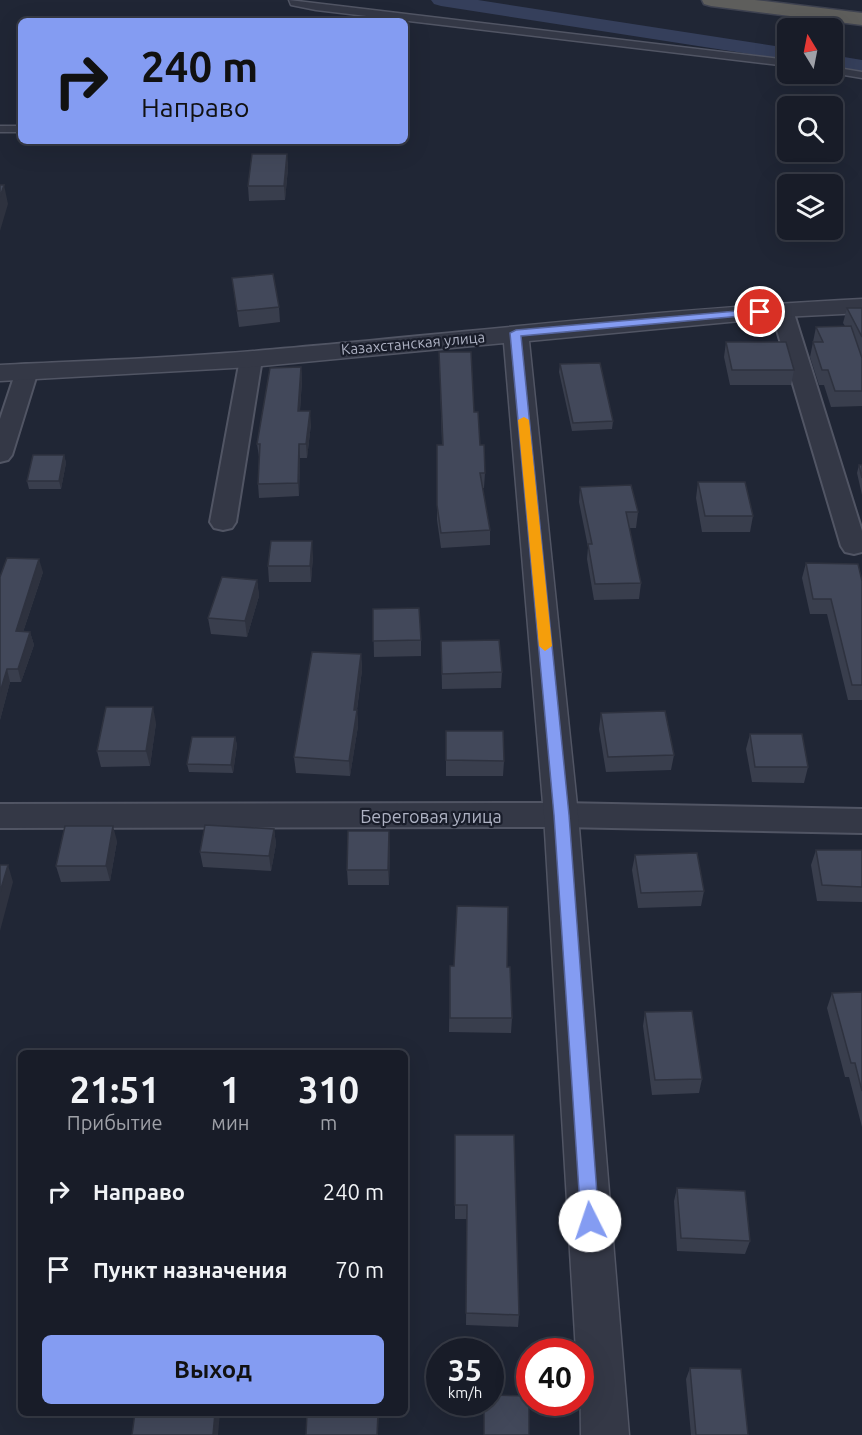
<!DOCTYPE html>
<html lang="ru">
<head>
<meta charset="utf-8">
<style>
	:root { --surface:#181c28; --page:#252934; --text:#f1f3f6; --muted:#9fa1a8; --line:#363a45; --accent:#849cf2 }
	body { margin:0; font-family:Ubuntu,sans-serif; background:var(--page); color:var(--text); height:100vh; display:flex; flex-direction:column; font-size:22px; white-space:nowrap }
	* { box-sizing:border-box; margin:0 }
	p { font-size:20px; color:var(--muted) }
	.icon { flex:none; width:33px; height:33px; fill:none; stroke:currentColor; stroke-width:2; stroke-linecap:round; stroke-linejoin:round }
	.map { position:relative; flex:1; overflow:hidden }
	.panel { position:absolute; left:18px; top:1050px; width:390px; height:366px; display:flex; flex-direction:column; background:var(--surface); border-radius:9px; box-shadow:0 6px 24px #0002,0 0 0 2px var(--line) }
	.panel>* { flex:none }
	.guide { position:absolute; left:18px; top:18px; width:390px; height:126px; border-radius:9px; box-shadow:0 6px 24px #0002,0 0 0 2px var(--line); background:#849cf2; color:#111; overflow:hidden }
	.needle { width:39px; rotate:350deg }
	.controls { position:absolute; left:777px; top:18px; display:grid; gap:12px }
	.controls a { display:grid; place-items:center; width:66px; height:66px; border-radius:9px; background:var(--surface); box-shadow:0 6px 24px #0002,0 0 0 2px var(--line); font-size:30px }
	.speed { position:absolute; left:426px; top:1338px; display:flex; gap:12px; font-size:30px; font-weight:700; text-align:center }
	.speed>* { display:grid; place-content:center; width:78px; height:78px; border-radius:50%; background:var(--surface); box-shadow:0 6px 24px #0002,0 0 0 2px var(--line); line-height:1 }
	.speed small { font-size:15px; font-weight:400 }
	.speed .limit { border:9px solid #d22; background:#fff; color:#111 }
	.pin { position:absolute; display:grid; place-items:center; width:51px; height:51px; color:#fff; margin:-26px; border:3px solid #fff; border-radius:50%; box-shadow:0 2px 6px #0007 }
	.me { position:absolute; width:66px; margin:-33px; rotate:356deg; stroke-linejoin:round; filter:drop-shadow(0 0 4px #0008) }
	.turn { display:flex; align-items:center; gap:21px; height:126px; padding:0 24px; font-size:27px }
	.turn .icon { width:78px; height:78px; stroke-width:2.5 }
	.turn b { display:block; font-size:42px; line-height:51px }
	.eta { display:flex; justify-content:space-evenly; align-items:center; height:102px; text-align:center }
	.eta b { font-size:36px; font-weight:700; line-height:42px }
	.action { display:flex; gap:12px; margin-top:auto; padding:12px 24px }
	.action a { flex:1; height:69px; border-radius:9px; background:var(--accent); color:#111; font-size:24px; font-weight:700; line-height:69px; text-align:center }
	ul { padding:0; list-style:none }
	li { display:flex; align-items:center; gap:18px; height:78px; padding:0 24px }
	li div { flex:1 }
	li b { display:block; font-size:22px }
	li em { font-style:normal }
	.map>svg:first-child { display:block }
</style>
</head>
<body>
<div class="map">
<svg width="862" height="1435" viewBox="0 0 862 1435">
	<rect width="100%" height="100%" fill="#202635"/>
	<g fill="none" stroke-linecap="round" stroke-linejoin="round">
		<path fill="#353f5b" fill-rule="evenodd" d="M431,0H478L788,48V60L441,6L434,4Z
			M832,55L862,60V72L832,67Z"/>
		<g stroke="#515564" stroke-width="3">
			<path id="service" d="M289,0L788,60V66L316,10L291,5Z
				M832,67L862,72V78L832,73Z
				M0,126H21V132H0Z"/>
		</g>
		<g stroke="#515564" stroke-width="4">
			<path id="minor" d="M782,304L790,305L793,310L862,531V552L854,554L845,552L841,546L771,310L774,305Z
				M251,352L259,354L262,359L236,522L232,528L223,530L214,528L210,522L240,359L243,354Z
				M27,364L35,366L38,371L12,455L8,460L0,462V419L16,371L19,366Z
				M561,803L862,809V833L561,827L0,828V804Z"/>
		</g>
		<g stroke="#515564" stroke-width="3">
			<path id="tertiary" d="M862,299V313L782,317L529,341L578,815L629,1435H581L580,1352H576L544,815L504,343L251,367L0,381V365C84,361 169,358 253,351C456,334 658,309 862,299Z"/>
		</g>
		<g stroke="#3e4250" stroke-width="3">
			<path id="trunk" d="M702,0H755L862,13V25L711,6L704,4Z"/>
		</g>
		<use href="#service" fill="#343846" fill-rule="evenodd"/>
		<use href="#minor" fill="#343846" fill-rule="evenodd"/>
		<use href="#tertiary" fill="#343846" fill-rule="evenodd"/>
		<use href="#trunk" fill="#5e5e5c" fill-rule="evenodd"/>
	</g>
	<path fill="#393e4d" d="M287,154L288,168L285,200L249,201L248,186Z
		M232,278L279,307L280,322L239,327Z
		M847,308H862V406L831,407L824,385H819L810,357L816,327L845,326L843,323Z
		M726,342L794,370L791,385H730L724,357Z
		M439,352L474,412L485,473L484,488H482L490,530V545L441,548L437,520V445H442Z
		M560,364L613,421L612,429L572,431L559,372Z
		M301,367L302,380L300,411L311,424L307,458H300L299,496L259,498L258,484L259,457L257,444Z
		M64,455L66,463L61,489H29L27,481Z
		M859,465H862V495L857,473Z
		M698,482L753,516L750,532H702L696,498Z
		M580,487L638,512L636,528H629L641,583L639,599L594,600L587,559L588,547L579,502Z
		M313,556L311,582H269L268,566Z
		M806,563L862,581V700H848L827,614H810L802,578Z
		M43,572L23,632H30L34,645L21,682H10L0,720V577Z
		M257,580L259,596L247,637L211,634L208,618Z
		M373,609L421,640V656L374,657Z
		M441,641L502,672L501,688L442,689Z
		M361,654L362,670L357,710L358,726L350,776L296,773L294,757Z
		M601,713L674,755L671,770L606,772L599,729Z
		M156,723L150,766L101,767L97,751Z
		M446,731L504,761L503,776H446Z
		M750,734L808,767L804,783L752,782L746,749Z
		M235,737L237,745L233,773L189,772L187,764Z
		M274,829L276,844L271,871L203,867L200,852Z
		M117,841L110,881L61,882L56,866Z
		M390,847L389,885H348L347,870Z
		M816,850H862V902L817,901L811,865Z
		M635,855L704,891L701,906L638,908L632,870Z
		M450,966L507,967L512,1018L511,1033L449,1032Z
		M862,992V1127L849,1077H845L827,1008L832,993Z
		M645,1012L702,1079L699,1093L652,1095L643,1026Z
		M455,1135L519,1315L518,1327L466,1325L467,1219H455Z
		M677,1188L750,1241L745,1254L677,1251L674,1201Z
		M690,1368L748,1435H691L686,1379Z"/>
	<path fill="#2e323f" d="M287,154L288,168L285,200L284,186Z
		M4,185L8,204L0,231V197Z
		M301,367L302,380L299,424L298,411Z
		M310,411L311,424L307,458L306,444Z
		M299,444L300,458L299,496L298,483Z
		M64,455L66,463L61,489L59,481Z
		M312,541L313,556L311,582L310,566Z
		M39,559L43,572L19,644L16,631Z
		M257,580L259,596L247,637L245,621Z
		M30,632L34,645L21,682L18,669Z
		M361,654L362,670L355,724L357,710L358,726L350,776L349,761L354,710Z
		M7,669L10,682L0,720V692Z
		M153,707L156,723L150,766L146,751Z
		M235,737L237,745L233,773L231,765Z
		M113,826L117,841L110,881L106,866Z
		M274,829L276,844L271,871L269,856Z
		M389,831L390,847L389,885L388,870Z
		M8,865L13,882L0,931V892Z
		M215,1413H220L218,1435H213Z
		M378,1413H379L378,1435H377Z"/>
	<path fill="#42485a" stroke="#2e323f" stroke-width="1.5" d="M252,154H287L284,186H248Z
		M0,185H4L0,197Z
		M273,274L279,307L237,311L232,278Z
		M847,308H862V337Z
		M851,326L862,358V391H835L828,370H822L813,342H823L816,327Z
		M726,342H786L794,370H732Z
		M439,352H471L474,412H478L480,445H484L485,473H480L490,530L441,533L437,505V445H443Z
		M600,363L613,421L573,423L560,364Z
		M301,367L298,411H310L306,444H299L298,483L258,484L260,444H257L270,368Z
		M33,455H64L59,481H27Z
		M859,465H862V478Z
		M698,482H745L753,516H705Z
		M631,485L638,512H626L641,583L595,584L588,544H592L580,487Z
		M271,541H312L310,566H268Z
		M7,558L39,559L16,631L30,632L18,669H7L0,692V577Z
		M806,563L858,564L862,581V685H852L831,599H813Z
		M222,577L257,580L245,621L208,618Z
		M419,608L421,640L373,641V609Z
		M499,640L502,672L442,674L441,641Z
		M312,652L361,654L354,710H357L349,761L294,757Z
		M106,707H153L146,751H97Z
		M665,711L674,755L608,757L601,713Z
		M446,731H503L504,761L446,760Z
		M750,734H802L808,767H755Z
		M192,737H235L231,765L187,764Z
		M205,825L274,829L269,856L200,852Z
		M65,826H113L106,866H56Z
		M348,831H389L388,870H347Z
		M816,850H862V887L822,885Z
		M697,853L704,891L641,893L635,855Z
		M0,865H8L0,892Z
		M457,906L508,907L507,967H510L512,1018H450V966H454Z
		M862,992V1091L855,1063H851L832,993Z
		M692,1011L702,1079L655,1080L645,1012Z
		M455,1135H514L519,1315L466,1313L467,1205H455Z
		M677,1188L745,1191L750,1241L681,1238Z
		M690,1368L741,1369L748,1435H696Z
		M490,1395L529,1396V1435H484V1402H490Z
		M135,1413H215L213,1435H132Z
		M307,1413H378L377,1435H306Z"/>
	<path fill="#849cf2" stroke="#56659d" stroke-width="1.5" d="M760,309L765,312L763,314L521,336L569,815L599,1221L596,1227L590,1229L583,1227L581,1221L554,815L510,333L516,330Z"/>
	<path fill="#f59e0b" d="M524,417L529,420L552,646L545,651L539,646L518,420Z"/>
	<g text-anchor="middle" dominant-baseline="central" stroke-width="4.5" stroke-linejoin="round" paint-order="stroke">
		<g font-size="15" fill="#aeb2c3" stroke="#191d2a">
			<text transform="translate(413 343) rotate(-5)">Казахстанская улица</text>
		</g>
		<g font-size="18" fill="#aeb2c3" stroke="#191d2a">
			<text x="431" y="816">Береговая улица</text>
		</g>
	</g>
</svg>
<div class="controls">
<a><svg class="needle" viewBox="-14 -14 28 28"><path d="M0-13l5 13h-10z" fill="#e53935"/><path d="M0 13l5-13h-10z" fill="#9fa1a8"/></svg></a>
<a><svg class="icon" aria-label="search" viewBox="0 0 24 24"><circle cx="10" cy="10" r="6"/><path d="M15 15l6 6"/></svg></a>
<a><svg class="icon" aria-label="layers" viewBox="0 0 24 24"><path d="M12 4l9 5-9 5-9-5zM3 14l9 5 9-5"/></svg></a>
</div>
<div class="speed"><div>35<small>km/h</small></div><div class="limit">40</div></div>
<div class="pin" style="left:760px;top:312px;background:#d93025"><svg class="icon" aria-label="arrive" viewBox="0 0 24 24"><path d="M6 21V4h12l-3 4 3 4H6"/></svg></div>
<svg class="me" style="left:590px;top:1221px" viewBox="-20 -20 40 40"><circle r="19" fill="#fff"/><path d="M0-13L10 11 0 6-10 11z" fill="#849cf2"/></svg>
<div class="guide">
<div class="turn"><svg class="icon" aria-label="right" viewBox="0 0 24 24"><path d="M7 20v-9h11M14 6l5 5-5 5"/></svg><div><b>240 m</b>Направо</div></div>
</div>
<section class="panel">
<div class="eta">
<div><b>21:51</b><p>Прибытие</p></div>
<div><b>1</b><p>мин</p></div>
<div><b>310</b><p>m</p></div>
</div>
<ul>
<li><svg class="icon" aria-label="right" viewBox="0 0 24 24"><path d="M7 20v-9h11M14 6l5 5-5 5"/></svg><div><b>Направо</b></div><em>240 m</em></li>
<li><svg class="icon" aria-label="arrive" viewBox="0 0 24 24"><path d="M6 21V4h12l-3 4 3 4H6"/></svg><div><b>Пункт назначения</b></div><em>70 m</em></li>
</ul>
<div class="action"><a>Выход</a></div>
</section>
</div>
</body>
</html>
